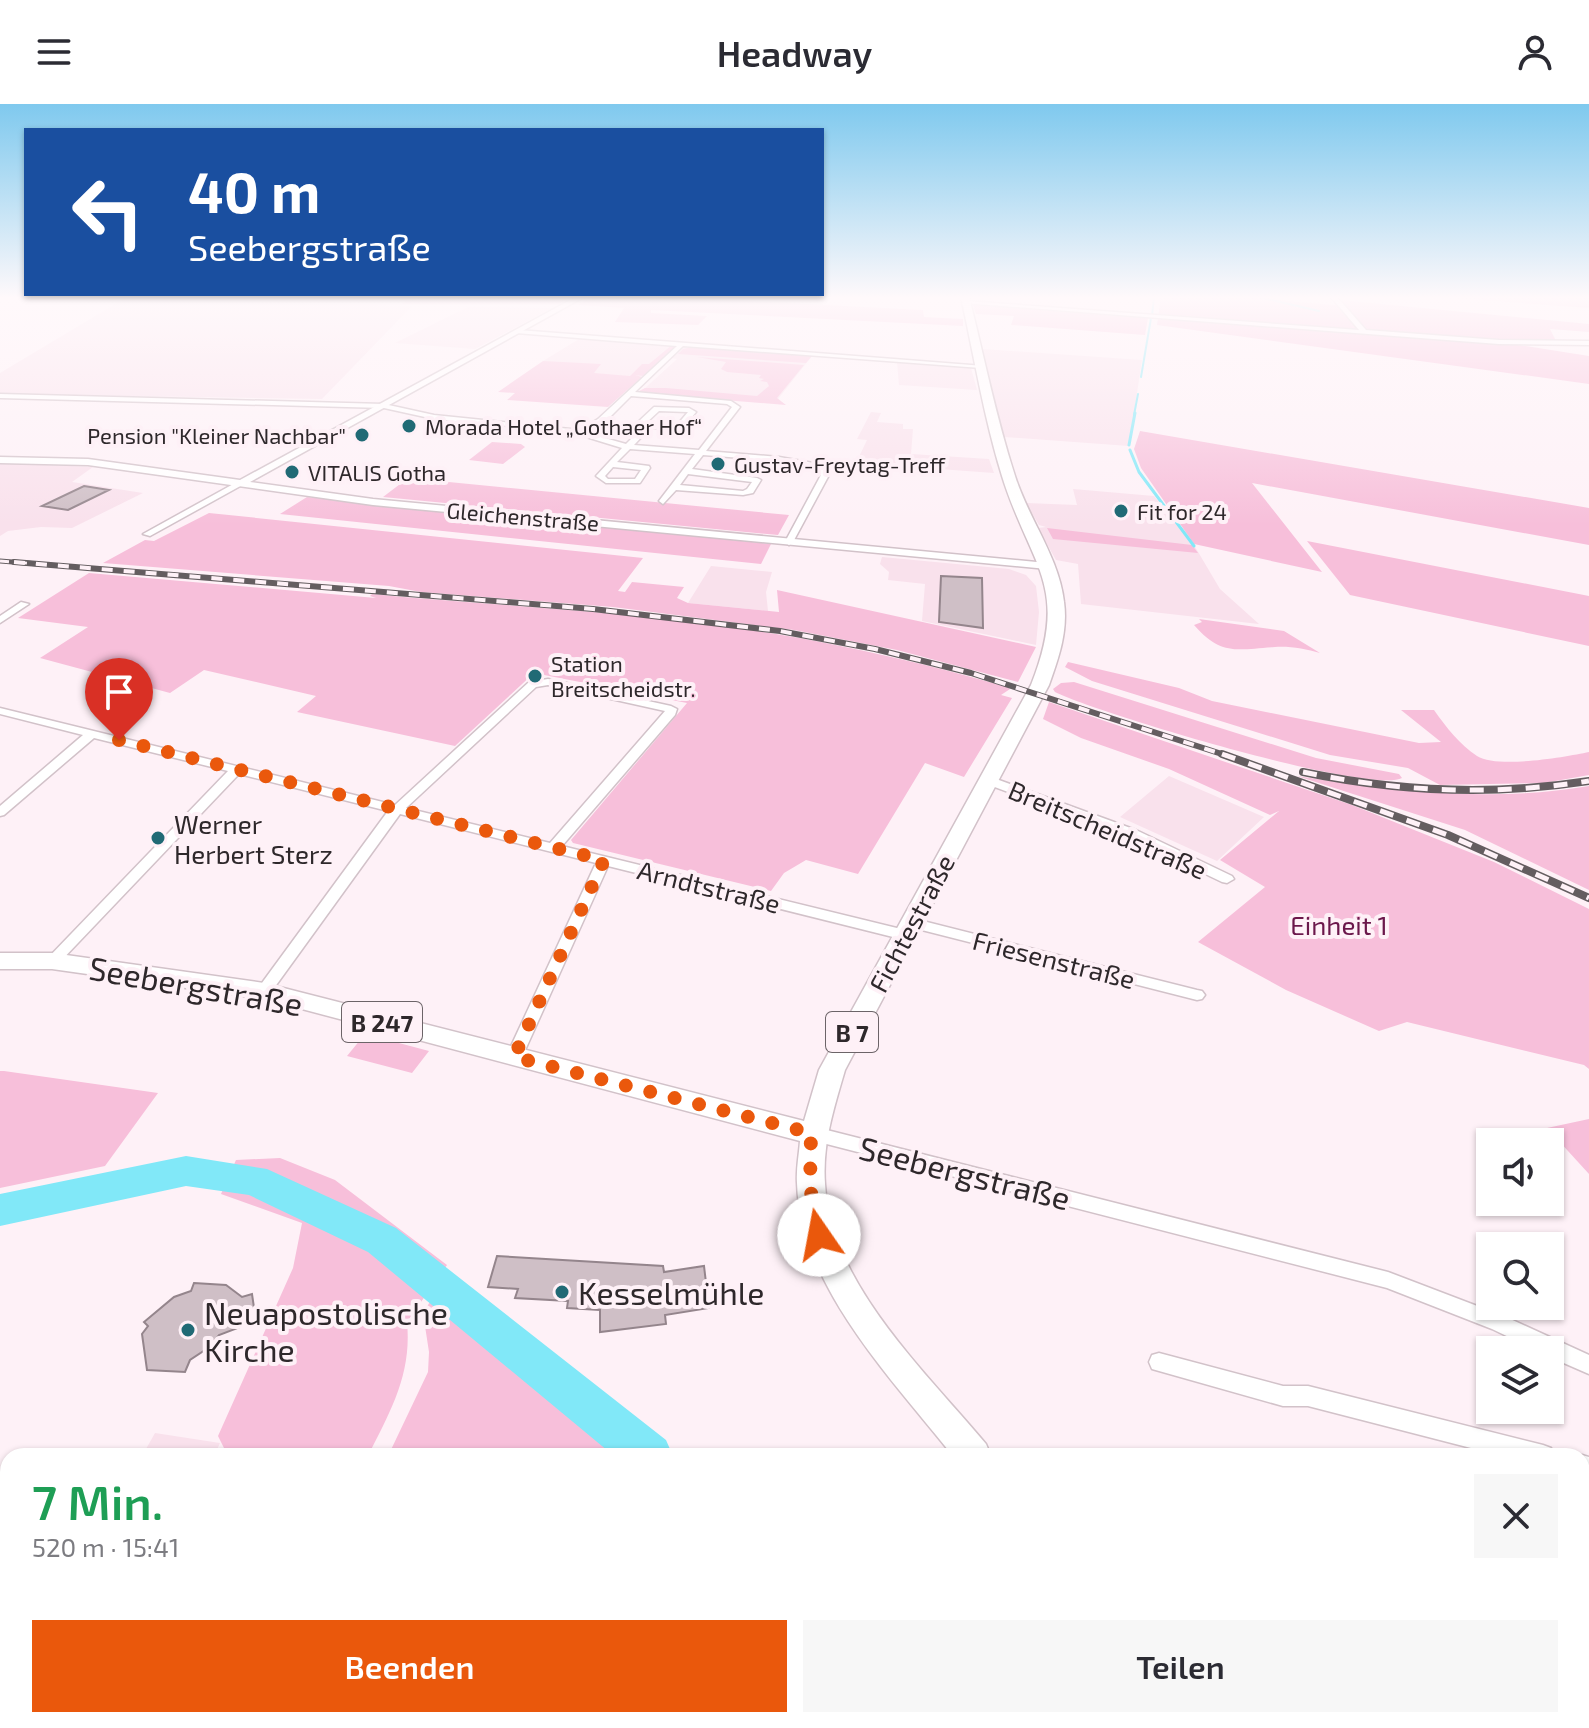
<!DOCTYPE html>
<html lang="de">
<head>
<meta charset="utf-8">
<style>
	:root { --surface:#fff; --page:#f7f7f7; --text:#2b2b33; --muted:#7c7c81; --accent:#ea580c }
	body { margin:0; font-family:"Exo 2",sans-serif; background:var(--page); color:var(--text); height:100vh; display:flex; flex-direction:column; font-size:30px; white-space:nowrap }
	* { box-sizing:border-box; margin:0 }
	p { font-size:26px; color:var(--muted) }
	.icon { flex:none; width:44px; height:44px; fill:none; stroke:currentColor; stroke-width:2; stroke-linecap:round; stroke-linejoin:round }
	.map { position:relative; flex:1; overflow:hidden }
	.side { position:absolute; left:0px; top:1344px; width:1590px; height:280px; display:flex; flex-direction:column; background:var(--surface); border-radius:24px 24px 0 0; box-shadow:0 2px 6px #0004 }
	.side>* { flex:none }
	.guide { position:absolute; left:24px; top:24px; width:800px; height:168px; border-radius:0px; box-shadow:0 2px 6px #0004; background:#1a4fa0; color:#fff; overflow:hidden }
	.controls { position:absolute; left:1476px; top:1024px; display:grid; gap:16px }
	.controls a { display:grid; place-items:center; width:88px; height:88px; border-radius:0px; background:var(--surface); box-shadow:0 2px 6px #0004; font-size:40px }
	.pin { position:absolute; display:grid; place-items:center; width:68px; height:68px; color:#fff; margin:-82px -34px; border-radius:50% 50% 50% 0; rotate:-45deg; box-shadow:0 0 8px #0007 }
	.pin .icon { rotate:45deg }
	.me { position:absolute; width:88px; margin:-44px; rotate:348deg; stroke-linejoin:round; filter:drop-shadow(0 0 6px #0008) }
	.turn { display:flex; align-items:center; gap:28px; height:168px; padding:0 32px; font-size:36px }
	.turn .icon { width:104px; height:104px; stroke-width:2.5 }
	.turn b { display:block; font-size:56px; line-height:68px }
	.round { display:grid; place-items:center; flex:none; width:84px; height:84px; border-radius:0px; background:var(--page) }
	.headline { display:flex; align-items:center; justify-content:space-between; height:136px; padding:0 32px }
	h1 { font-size:48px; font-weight:600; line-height:60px; color:#1e9e55 }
	.button { display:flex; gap:16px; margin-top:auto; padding:16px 32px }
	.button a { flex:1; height:92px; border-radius:0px; background:var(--accent); color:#fff; font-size:32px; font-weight:600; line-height:92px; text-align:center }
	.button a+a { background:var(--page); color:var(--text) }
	header { display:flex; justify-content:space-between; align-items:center; height:104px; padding:0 32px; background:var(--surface); font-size:36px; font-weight:600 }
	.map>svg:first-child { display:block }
</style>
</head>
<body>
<header><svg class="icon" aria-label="menu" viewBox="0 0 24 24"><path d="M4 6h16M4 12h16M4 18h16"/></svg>Headway<svg class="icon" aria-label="person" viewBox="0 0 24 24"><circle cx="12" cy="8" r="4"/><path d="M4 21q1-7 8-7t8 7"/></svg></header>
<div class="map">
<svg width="1589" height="1624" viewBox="0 0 1589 1624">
	<rect width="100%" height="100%" fill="#fef1f7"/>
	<path fill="#f9e1ec" d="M122,196L222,198L412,202L322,295L0,290V269Z
		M468,203L550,204H552L475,245L395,239Z
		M579,235L674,242L676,243L640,274L584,269L543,257Z
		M691,243L812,252L778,295L644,285L677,255L672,254L682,244Z
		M982,245L1142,256L1129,342L1004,333Z
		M897,258L971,264L977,286L899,281Z
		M871,308L881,309L877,318L903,320V325H913L911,350L989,355L994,369L856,359L867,336L857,335Z
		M0,359L93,363L72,378L143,389L72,424L41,423L8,427L0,432Z
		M1073,385L1154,392L1191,436L1220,485L1259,520L1081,500L1078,460L1056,456L1038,424L1046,423L1039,421L1026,399L1077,401Z
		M882,453L1009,465L1026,471L1036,482L1039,508L1036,541L922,517L925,480L888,476L889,468L880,460Z
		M711,462L772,468L766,488L768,507L688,499Z
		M1169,672L1264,713L1217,757L1120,713Z
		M155,1329L220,1339L214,1352H142Z
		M702,1616H961V1624H734Z"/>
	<path fill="#f7bfda" d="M411,193H570L559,200H402Z
		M591,193H668L923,206L924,213L963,215V222L651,206V209L707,212L698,221L615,218L624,204L578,201Z
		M1161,193H1273L1276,196L1344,202L1340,196L1589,220V228L1550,225L1558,241L1512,240L1589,252V280L1157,221Z
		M1442,193H1589V204Z
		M973,201L1148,214L1145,231L1011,221L1014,212L976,210Z
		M672,241L676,243L643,272L635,271L642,273L608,303L507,296L515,289L498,288L543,257L601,260L594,269L630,272L642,260H649Z
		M692,243L812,252L806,259L678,250L683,245Z
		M697,253L804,261L777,294L786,301L635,289L645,284H666L757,292L769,282L767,278L760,277L764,275L759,274L761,271L727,268L721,265L726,258Z
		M1140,327L1589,404V441L1252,379L1322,468L1194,440L1141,364L1134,345Z
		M492,338L521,340L525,343L503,360L469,356Z
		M408,374L789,411L778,431L383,393Z
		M307,393L771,440L761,460L280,410Z
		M209,409L643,454L618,487L625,488L632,478L684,483L677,494L688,499L779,508L777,486L1036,543L1018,578L897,546L794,526L613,503L421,488L389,482L103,459L145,436L154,437Z
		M1047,424L1192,441L1198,449L1053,435Z
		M1307,437L1589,492V542L1350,491Z
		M89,469L376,494L370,492L372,490C506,503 643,507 776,530C854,543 931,561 1007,583L1010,585L1001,591L1012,594L964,673L925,659L858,770L806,756L784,769L771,787L573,739L571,736L687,599L534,569L455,642L297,608L316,592L204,566L170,589L40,554L88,523L18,514Z
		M1199,515L1284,527L1320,549C1306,545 1290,542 1275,543C1238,545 1222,553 1194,521L1202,518Z
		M1068,558L1179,584L1212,597L1419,639L1441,638L1401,606H1434C1446,623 1460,641 1477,652C1498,665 1565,653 1589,648V671L1544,679L1440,681L1408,664L1330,651L1092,577L1065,563Z
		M1074,578L1316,654L1399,670L1402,674C1369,691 1097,609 1055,588L1053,585L1061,579Z
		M1049,598L1352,701L1494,758L1589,805V965L1584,961L1407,918L1379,927L1286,886L1198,838L1265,783L1220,756L1279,707L1270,711L1169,665L1081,634L1043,615Z
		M1297,672C1394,687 1491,699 1589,682V786L1465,726Z
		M365,930L429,947L412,969L347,952Z
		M0,967H4L158,989L105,1062L0,1084Z
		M1589,1015V1070L1547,1024Z
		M280,1054L335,1076L447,1161L407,1218C412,1270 391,1306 368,1352H228L218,1332L293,1164L302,1119L221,1090L236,1056Z
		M433,1193L619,1352H388L428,1268L429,1248L423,1209Z"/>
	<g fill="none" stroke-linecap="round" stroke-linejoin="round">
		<path stroke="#81e8f8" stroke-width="2" d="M1259,193L1319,207
			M1152,212L1154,193
			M1141,273L1151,214
			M1134,311L1138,290"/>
		<path stroke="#81e8f8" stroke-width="3" d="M1129,341L1135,309
			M1130,346L1139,368L1194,442"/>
		<path fill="#81e8f8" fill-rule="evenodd" d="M186,1052L267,1065L396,1124L666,1336L673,1352H614L368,1148L249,1091L186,1082L0,1122V1090Z"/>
	</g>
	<path fill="#cfbfc6" stroke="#94858c" stroke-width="2" d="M84,382L109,386L68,406L42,402Z
		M941,472L982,474L983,524L939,518Z
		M497,1152L663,1162L664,1168L704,1162L709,1204L665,1211L666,1220L600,1228V1206L567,1204L568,1197L515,1194L518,1185L488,1183Z
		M194,1179L226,1181L242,1193L252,1190L256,1217L219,1231L208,1244L190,1256L185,1268L147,1266L142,1230L148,1222L144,1218L174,1193L191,1187Z"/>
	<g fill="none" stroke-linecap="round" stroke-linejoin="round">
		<g stroke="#d2c2c9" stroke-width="3">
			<path id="minor" d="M1331,193H1337L1366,226L1499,236L1589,237V241L1499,240L963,199L966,197L1359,226Z
				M518,226L984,262L981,264L683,242L635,288L731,297L740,303L706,347L779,353L819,360L829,371L793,438L789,441L785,438L821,371L816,364L779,357L703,351L692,365L757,374L761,376L753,389L743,391L676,386L663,400L659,397L695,350L630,345L617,358L649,362L650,364L640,379H606L596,372L622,344L570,328L434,315L384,304L0,294V290L384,300L434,311L580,326L598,315L677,242L516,229ZM631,292L727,300L732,303L699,346L634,341L650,324L682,325L696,308L689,304L654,303L638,318L642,324L626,340L587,329L604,319ZM659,307L687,308H688L677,321L645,320ZM613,363L641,366L635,375H608L605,372ZM688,370L752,378L747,385L743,387L680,381Z
				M237,378L244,380L150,432L143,430Z
				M21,498L29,500L0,519V512Z
				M548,575L671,602L677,605L675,611L562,742L905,826L910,828L912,831L910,834L905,836L608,762L522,953L520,957H508L506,953L596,759L400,710L269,891H259L256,887L259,883L388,707L239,670L57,861H47L45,857L228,667L94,634L4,711L0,712V702L83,631L0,610V604L395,701L529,578ZM548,581L665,607L550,739L406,704L536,583Z
				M988,672L1136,726L1232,772L1234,775L1227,779L1222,778L1126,732L984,679L982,676Z
				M911,814L1197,886L1202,887L1205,891L1202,895L1197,896L906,822L904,819L906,816Z
				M811,1022L1388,1168L1506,1213L1589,1251V1270L1550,1253V1246H1536L1492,1225L1387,1184L811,1036L805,1034L803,1029L805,1024Z
				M1159,1249L1283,1282H1308L1543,1341L1551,1344L1554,1352H1502L1308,1302H1283L1152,1265L1149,1258L1152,1251Z
				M1582,1351L1589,1353V1375L1582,1373V1352H1580Z
				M1589,1510V1534L1582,1535V1511Z"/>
		</g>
		<g stroke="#d2c2c9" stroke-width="3">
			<path id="tertiary" d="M576,193H584L250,378L373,395L1047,459L1052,462L1047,465L373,401L88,361L0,359V353L88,355L240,376Z"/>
		</g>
		<g stroke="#d2c2c9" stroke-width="3">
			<path id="secondary" d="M0,1496L8,1499V1530L0,1527Z
				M227,1616H273L275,1621L277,1616H312L309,1624H230Z
				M484,1616H543L546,1624H487Z
				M1070,1616H1102L1101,1624H1069Z"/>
		</g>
		<g stroke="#d2c2c9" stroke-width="3">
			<path id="primary" d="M961,193H969C984,252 996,314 1015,372C1028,414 1059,453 1064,498C1068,527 1059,553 1049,581L845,966C834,1004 822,1040 825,1080C830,1179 926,1268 986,1340L991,1352H953C893,1276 800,1182 797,1079C796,1065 799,1051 800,1037L264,895L52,865H0V849H52L264,879L804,1017L819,966L1031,581C1071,481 1030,462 1002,372C984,314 974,252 961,193Z
				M1105,1616H1145L1148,1624H1108Z"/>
		</g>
		<use href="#minor" fill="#fff" fill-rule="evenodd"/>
		<use href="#tertiary" fill="#fff" fill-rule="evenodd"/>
		<use href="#secondary" fill="#fff" fill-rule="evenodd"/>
		<use href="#primary" fill="#fff" fill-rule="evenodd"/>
		<g stroke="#645d60" stroke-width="5">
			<path id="rail-far2" d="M0,457L38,460"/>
		</g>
		<g stroke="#645d60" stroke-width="6">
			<path id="rail-far1" d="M14,458L593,505L780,527L875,545L971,569L1228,652"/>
		</g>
		<g stroke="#645d60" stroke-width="8">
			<path id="rail" d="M1222,650L1448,731L1589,794
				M1303,668C1399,688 1492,692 1589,677"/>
		</g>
		<use href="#rail-far2" stroke="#fef1f7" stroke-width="3" stroke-dasharray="9" stroke-linecap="butt"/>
		<use href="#rail-far1" stroke="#fef1f7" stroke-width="4" stroke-dasharray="11" stroke-linecap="butt"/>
		<use href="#rail" stroke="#fef1f7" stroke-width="5" stroke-dasharray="14" stroke-linecap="butt"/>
	</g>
	<linearGradient id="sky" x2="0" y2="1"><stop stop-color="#7fc9ee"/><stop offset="0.46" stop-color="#fff9fb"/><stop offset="1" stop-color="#fff9fb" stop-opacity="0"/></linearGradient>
	<rect width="1589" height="421" fill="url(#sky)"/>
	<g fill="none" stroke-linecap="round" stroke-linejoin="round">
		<path stroke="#ea580c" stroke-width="14" stroke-dasharray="0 25.2" d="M119,636L604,756L514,953L811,1029L810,1083L819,1131"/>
	</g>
	<g fill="#206a75" stroke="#fef1f7" stroke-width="3">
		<circle cx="409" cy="322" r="8"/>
		<circle cx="362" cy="331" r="8"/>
		<circle cx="718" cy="360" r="8"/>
		<circle cx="292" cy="368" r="8"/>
		<circle cx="1121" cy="407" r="8"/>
		<circle cx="535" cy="572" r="8"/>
		<circle cx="158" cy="734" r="8"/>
		<circle cx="562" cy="1188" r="8"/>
		<circle cx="188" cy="1226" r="8"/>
	</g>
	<g text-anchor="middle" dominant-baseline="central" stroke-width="8" stroke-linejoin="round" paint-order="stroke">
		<g font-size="22" fill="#2e282b" stroke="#fef1f7" text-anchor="start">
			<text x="425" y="322">Morada Hotel „Gothaer Hof“</text>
			<text x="346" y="331" text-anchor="end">Pension "Kleiner Nachbar"</text>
			<text x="734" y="360">Gustav-Freytag-Treff</text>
			<text x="308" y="368">VITALIS Gotha</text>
			<text x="1137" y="407">Fit for 24</text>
			<text x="551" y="559">Station<tspan x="551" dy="25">Breitscheidstr.</tspan></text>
		</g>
		<g font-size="22" fill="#2e282b" stroke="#fef1f7">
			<text transform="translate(523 412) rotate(5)">Gleichenstraße</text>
		</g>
		<g fill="#fef1f7" stroke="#6c6468" stroke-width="2">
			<rect x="342" y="898" width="80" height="40" rx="6"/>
			<rect x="826" y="908" width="52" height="40" rx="6"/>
		</g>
		<g font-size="24" font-weight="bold" fill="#2e282b">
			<text x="382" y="918">B 247</text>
			<text x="852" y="928">B 7</text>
		</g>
		<g font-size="26" fill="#2e282b" stroke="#fef1f7" text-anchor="start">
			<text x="174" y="719">Werner<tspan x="174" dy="30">Herbert Sterz</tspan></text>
		</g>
		<g font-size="26" fill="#2e282b" stroke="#fef1f7">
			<text transform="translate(1108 725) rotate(23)">Breitscheidstraße</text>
			<text transform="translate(709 782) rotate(14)">Arndtstraße</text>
			<text transform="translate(911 819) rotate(-62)">Fichtestraße</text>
			<text transform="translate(1054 855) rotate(14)">Friesenstraße</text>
		</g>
		<g font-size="26" fill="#6b174b" stroke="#fef1f7">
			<text x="1339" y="820">Einheit 1</text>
		</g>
		<g font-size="32" fill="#2e282b" stroke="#fef1f7">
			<text transform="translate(196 881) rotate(10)">Seebergstraße</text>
			<text transform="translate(965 1068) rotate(14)">Seebergstraße</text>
		</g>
		<g font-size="32" fill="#2e282b" stroke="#fef1f7" text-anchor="start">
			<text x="578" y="1188">Kesselmühle</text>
			<text x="204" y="1208">Neuapostolische<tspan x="204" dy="37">Kirche</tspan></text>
		</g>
	</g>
</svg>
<div class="controls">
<a><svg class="icon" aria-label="sound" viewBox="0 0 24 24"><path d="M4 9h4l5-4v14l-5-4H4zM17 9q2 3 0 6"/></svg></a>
<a><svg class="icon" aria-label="search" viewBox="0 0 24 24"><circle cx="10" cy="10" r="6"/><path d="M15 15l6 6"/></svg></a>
<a><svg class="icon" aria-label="layers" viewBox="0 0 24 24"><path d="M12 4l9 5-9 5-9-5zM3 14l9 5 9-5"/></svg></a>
</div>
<div class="pin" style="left:119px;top:636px;background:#d93025"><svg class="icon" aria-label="arrive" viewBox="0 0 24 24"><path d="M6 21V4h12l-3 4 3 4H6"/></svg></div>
<svg class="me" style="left:819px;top:1131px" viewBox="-20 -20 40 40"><circle r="19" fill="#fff"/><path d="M0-13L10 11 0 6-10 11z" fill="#ea580c"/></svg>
<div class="guide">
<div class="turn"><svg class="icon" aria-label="left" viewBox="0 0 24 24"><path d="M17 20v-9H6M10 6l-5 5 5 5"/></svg><div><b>40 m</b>Seebergstraße</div></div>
</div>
<section class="side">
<div class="headline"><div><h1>7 Min.</h1><p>520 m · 15:41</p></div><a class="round"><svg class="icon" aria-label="close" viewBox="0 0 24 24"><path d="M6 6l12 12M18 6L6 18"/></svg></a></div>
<div class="button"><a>Beenden</a><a>Teilen</a></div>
</section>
</div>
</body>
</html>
